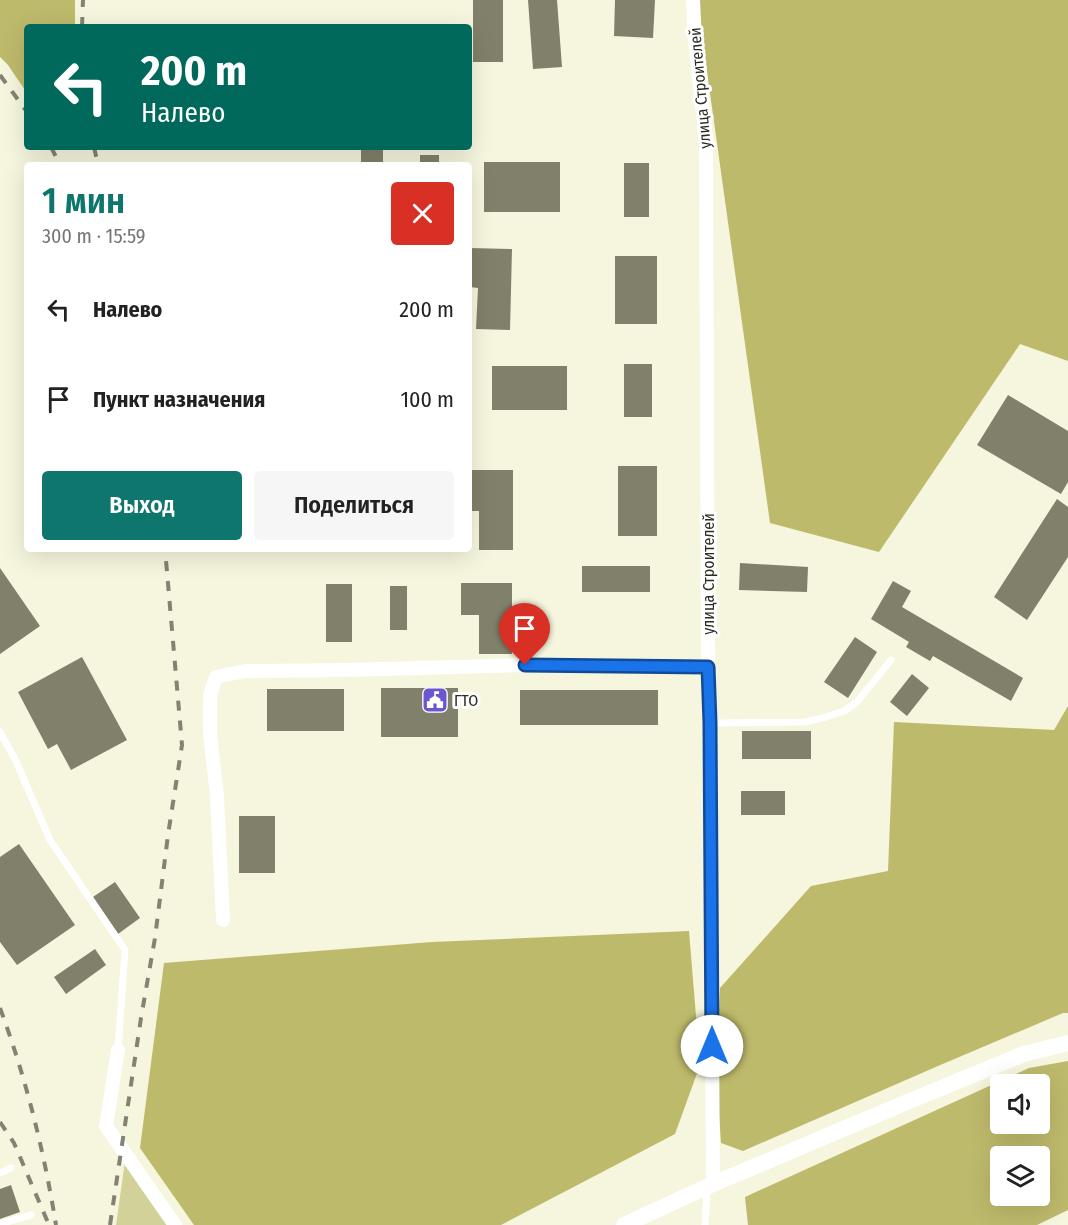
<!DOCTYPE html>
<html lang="ru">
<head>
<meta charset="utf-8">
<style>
	:root { --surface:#fff; --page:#f6f6f6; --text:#222; --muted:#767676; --accent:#0f766e }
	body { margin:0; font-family:"Fira Sans Condensed",sans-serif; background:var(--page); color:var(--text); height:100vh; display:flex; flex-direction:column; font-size:22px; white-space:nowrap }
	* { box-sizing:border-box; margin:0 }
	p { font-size:20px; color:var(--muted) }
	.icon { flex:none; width:33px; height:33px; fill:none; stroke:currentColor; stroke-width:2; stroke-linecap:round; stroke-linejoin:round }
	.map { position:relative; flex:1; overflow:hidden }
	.details { position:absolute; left:24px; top:162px; width:448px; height:390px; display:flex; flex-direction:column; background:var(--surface); border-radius:6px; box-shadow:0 6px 24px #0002 }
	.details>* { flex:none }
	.top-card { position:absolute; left:24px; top:24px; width:448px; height:126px; border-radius:6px; box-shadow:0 6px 24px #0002; background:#00695c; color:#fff; overflow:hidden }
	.tools { position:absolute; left:990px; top:1074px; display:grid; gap:12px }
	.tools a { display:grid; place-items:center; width:60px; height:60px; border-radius:6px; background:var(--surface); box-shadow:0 6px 24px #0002; font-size:30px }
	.pin { position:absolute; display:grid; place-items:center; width:51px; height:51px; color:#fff; margin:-62px -26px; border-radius:50% 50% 50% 0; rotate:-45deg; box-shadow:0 0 6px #0007 }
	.pin .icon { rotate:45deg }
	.me { position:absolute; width:66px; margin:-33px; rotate:0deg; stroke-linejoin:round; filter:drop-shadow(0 0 4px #0008) }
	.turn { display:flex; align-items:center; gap:21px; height:126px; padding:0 18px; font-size:27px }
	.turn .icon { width:78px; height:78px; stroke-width:2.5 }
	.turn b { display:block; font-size:42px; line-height:51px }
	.round { display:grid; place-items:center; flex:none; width:63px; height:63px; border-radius:6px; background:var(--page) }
	.headline { display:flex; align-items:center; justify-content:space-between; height:102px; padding:0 18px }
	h1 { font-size:36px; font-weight:600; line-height:45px; color:var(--accent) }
	.button { display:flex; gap:12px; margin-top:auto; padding:12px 18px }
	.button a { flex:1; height:69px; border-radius:6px; background:var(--accent); color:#fff; font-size:24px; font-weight:600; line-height:69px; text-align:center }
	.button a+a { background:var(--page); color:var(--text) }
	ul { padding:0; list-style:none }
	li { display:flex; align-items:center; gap:18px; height:90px; padding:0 18px }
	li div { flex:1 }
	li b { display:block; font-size:22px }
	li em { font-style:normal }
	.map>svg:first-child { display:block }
</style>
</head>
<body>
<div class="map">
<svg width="1068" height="1225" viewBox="0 0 1068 1225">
	<rect width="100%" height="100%" fill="#f6f5dd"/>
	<path fill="#d3d19a" d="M125,1161L170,1225H116Z"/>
	<path fill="#beba6c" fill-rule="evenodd" d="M0,0H75V27H27V93L8,65L0,57Z
		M697,0H1068V361L1020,344L879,552L770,523Z
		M1068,706V1013H1063L938,1066L743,1151L721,1143L716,1072L720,988L811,886L888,871L894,722L1054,730Z
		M689,931L700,1065L675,1134L501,1225H194L140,1148L164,963L432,942Z
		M1068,1061V1210L1037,1225H748L745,1197L1029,1068ZM1040,1084V1124H1000V1084ZM1040,1156V1196H1000V1156Z"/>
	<path fill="#81806b" d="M473,0H503V62H473Z
		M528,0H557L562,67L533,69Z
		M615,0H655L653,38L614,36Z
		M361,147H383V165H361Z
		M420,155H439V165H420Z
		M484,162H560V212H484Z
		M624,163H649V217H624Z
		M470,248L512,249L510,330L476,329L478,288L470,287Z
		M615,256H657V324H615Z
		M624,364H652V417H624Z
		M492,366H567V410H492Z
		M1008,395L1068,431V482L1061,494L977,445Z
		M618,466H657V536H618Z
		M470,470H513V550H479V511H470Z
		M1057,499L1068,507V557L1027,620L994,597Z
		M740,563L808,567L807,592L739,590Z
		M582,566H650V592H582Z
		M0,568L40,626L0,654Z
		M893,581L911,591L902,607L1023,678L1011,701L933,656L930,661L906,647L909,642L871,619Z
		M461,583H512V654H479V615H461Z
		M326,584H352V642H326Z
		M390,586H407V630H390Z
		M855,637L877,652L848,698L824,682Z
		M82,657L127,740L71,770L57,744L48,749L18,692Z
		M912,674L929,688L907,716L890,702Z
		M381,688H458V737H381Z
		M267,689H344V731H267Z
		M520,690H658V725H520Z
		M742,731H811V759H742Z
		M741,791H785V815H741Z
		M239,816H275V873H239Z
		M19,844L75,925L17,965L0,942V857Z
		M115,882L140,918L118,934L93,897Z
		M95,949L106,965L66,994L54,977Z
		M11,1185L20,1212L0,1219V1189Z"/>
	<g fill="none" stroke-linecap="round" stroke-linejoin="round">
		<path stroke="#fff" stroke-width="7" d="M710,723L804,722L823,718L844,711L857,702L891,660
			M0,732L15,759L50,840L125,950L118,1050
			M0,1173L11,1168
			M0,1224L31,1215
			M705,1225L707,1189"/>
		<path stroke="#fff" stroke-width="14" d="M693,0L695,42L706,141L708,667L710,723L713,1184
			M223,920L217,796L210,734V695L216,677L245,671L346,670L525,665L708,667
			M118,1050L106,1126L175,1225"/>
		<path stroke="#fff" stroke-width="16" d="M624,1225L713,1184L912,1100L1024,1054L1068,1043"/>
		<path stroke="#838273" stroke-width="4" stroke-dasharray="10 10" stroke-linecap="butt" d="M82,27L83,0
			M0,75L27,112
			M51,147L60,165
			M94,147L98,165
			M0,1008C26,1078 44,1151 56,1225
			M0,1122L14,1143L49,1225
			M110,1225L141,1018L155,938L168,835L182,745L165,549"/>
	</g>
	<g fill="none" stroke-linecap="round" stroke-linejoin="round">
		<g stroke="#114b97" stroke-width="15">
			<path id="route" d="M525,665L708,667L710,723L712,1046"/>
		</g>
		<use href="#route" stroke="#1a73e8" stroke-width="10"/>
	</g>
	<defs>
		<g id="civic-square" transform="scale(1.35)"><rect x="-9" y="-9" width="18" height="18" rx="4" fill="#6a56d0" stroke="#fff"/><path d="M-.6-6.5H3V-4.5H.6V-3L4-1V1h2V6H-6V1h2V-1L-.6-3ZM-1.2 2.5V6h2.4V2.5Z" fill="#fff"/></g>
	</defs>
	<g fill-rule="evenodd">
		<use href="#civic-square" x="435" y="700"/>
	</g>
	<g text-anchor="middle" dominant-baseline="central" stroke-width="6" stroke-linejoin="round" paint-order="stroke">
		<g font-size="16" fill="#2c2c23" stroke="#fff">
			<text transform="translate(700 88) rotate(-95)">улица Строителей</text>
			<text transform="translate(708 574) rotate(-90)">улица Строителей</text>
		</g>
		<g font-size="16" fill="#2c2c23" stroke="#fff" text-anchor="start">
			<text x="454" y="700">ГТО</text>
		</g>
	</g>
</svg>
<div class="tools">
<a><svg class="icon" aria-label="sound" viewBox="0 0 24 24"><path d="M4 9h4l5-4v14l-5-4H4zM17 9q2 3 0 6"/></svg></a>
<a><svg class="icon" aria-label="layers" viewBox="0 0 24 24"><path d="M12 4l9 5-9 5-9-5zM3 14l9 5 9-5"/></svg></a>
</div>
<div class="pin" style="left:525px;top:665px;background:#d93025"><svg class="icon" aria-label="arrive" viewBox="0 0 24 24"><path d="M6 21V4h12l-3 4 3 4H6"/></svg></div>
<svg class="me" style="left:712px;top:1046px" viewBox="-20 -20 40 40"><circle r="19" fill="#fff"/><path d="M0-13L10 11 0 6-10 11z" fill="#1a73e8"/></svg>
<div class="top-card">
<div class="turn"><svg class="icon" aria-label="left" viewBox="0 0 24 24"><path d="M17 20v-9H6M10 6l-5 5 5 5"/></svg><div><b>200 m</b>Налево</div></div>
</div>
<section class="details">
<div class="headline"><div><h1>1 мин</h1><p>300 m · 15:59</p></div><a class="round" style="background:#d93025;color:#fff"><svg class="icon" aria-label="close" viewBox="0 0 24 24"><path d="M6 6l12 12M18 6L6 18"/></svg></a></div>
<ul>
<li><svg class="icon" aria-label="left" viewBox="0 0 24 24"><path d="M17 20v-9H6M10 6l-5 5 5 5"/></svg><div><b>Налево</b></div><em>200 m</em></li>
<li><svg class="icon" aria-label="arrive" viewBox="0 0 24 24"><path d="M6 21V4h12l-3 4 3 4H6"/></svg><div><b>Пункт назначения</b></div><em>100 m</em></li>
</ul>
<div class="button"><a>Выход</a><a>Поделиться</a></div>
</section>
</div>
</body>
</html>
